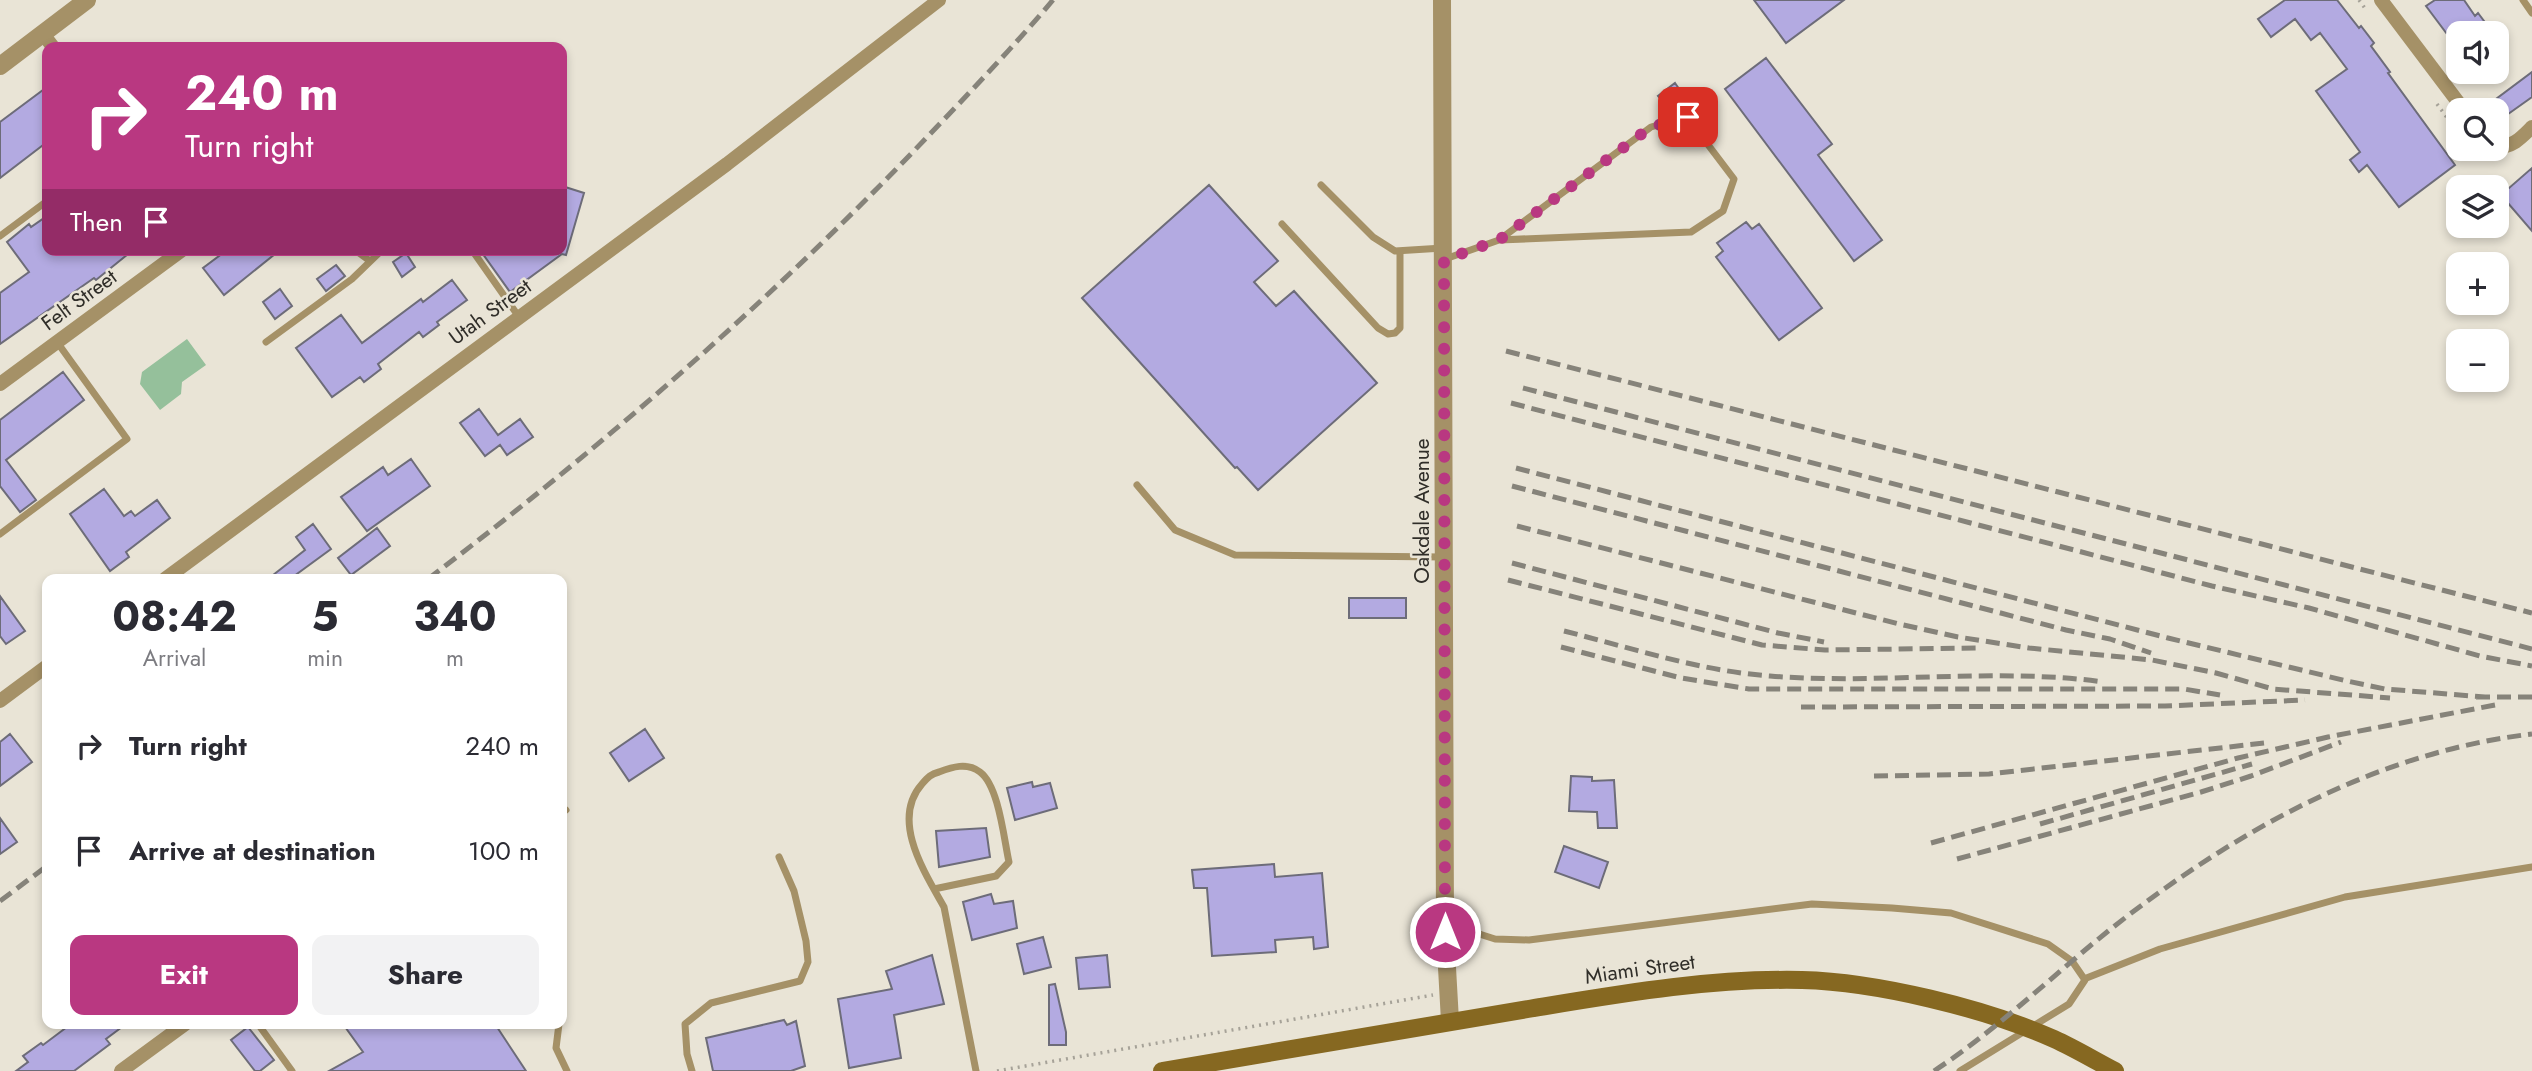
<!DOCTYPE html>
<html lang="en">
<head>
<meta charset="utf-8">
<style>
	:root { --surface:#fff; --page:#f2f2f3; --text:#2b2b33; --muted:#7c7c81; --accent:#b93881 }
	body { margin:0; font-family:Jost,sans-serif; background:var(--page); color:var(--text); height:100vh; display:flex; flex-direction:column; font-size:26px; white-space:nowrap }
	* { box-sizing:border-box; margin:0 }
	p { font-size:23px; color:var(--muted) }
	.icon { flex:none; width:38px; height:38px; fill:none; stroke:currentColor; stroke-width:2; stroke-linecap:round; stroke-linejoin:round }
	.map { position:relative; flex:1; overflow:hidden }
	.side { position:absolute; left:42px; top:574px; width:525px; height:455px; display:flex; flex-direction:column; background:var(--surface); border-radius:14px; box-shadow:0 4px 10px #0003 }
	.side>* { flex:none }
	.hud { position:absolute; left:42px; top:42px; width:525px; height:214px; border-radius:14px; box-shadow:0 4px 10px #0003; background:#b93881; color:#fff; overflow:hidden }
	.tools { position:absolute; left:2446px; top:21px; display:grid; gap:14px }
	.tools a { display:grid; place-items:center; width:63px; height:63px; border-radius:14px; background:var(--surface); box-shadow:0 4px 10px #0003; font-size:35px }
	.pin { position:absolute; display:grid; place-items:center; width:60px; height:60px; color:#fff; margin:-30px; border-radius:14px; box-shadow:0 4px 10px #0006 }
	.me { position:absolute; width:77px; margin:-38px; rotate:0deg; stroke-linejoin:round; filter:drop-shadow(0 0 5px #0008) }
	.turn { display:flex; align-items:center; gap:24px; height:147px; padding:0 28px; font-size:32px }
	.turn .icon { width:91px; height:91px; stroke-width:2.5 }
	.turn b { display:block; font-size:49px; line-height:60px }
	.then { display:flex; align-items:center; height:66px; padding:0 28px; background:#0003; gap:14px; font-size:26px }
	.eta { display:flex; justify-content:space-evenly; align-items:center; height:119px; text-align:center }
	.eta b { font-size:42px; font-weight:700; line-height:49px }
	.button { display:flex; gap:14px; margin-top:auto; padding:14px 28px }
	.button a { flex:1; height:80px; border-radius:14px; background:var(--accent); color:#fff; font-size:28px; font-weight:700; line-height:80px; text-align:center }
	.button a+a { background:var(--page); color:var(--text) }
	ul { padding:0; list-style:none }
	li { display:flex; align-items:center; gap:21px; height:105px; padding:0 28px }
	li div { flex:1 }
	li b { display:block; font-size:26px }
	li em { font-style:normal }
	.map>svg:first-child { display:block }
</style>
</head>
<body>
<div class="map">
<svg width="2532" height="1071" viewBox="0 0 2532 1071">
	<rect width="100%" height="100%" fill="#e9e4d6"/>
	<path fill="#95c09b" d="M187,339L206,365L182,382L181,394L160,410L140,384L142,372Z"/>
	<path fill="#b3aae1" stroke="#6d6c79" stroke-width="2" d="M1754,0H1844L1786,43Z
		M2285,0H2337L2359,28L2361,26L2374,43L2371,46L2390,72L2388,73L2455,165L2399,207L2367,165L2359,172L2350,160L2360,152L2316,91L2347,69L2320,33L2311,40L2295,19L2271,37L2258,19Z
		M2435,0H2464L2475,16L2478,13L2493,33H2459V50L2426,6Z
		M1766,58L1832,144L1818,155L1882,240L1854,261L1725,89Z
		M2532,72V97L2504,117L2492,102Z
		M1675,83L1684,96L1668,108L1658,96Z
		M47,87V142L0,178V122Z
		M2532,168V231L2501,195Z
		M1209,185L1278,261L1254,282L1276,306L1294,291L1377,383L1258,490L1237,467L1235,468L1082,298Z
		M562,186L584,193L566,255L562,254L510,292L480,250H562Z
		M47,216V250H133L96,280L94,278L0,344V293L29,272L7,242L29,224L31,227Z
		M1746,222L1752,229L1759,224L1822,308L1779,340L1716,257L1723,251L1717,243Z
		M227,250H280L224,295L203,268Z
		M406,253L415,267L402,277L393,262Z
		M336,265L345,276L326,291L317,279Z
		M452,280L467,300L437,322L439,325L423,337L419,332L378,364L381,369L364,382L360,377L332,397L296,348L341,315L362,343L421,299L423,302Z
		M280,289L292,306L275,319L263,302Z
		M63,372L84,400L6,460L36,500L20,512L0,486V420Z
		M479,409L498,435L520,419L533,437L507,455L500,445L485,456L460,423Z
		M411,459L430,486L367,531L341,497L383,467L388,475Z
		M104,489L124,516L131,511L135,516L157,500L170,518L126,552L129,557L110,571L70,514Z
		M313,524L331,549L290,579H268L305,550L296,537Z
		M377,528L390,546L351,575L338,558Z
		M0,596L25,631L6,644L0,636Z
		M1349,598H1406V618H1349Z
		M645,729L664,758L629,781L610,753Z
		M10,734L32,762L0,786V742Z
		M1571,776L1592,777V781L1614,780L1617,828H1598L1597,812L1569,811Z
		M1032,782L1033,787L1050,783L1057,808L1015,820L1007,788Z
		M0,818L17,842L0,854Z
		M986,828L990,857L939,867L936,831Z
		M1564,846L1608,862L1599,888L1555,872Z
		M1274,864L1275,877L1322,873L1328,947L1314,949L1313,937L1275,940L1276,952L1212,956L1207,888H1194L1192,870Z
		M991,894L994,904L1013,901L1017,928L972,940L963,902Z
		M1043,937L1051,967L1024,974L1017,944Z
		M932,955L944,1004L894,1015L901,1058L849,1068L838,999L892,989L886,971Z
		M1107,955L1110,987L1079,989L1076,958Z
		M1055,984L1066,1032V1045H1049V985Z
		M784,1020L787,1025L796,1021L805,1066L791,1071H713L706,1038Z
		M71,1024H126L106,1039L110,1044L74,1071H16L28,1062L23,1056L41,1043L43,1045Z
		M343,1024H495L526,1071H329L363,1052Z
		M248,1027L274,1060L260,1071H255L231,1040Z"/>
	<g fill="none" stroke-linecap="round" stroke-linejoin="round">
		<path stroke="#a6a298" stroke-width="3.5" stroke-dasharray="2 5" stroke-linecap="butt" d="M2359,0L2367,11
			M2437,104L2459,134
			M2497,127L2498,128
			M2470,149L2472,151
			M997,1071L1433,995"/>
		<path stroke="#a59167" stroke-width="7" d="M2523,0L2532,13
			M1321,185L1373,237L1395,251L1443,248
			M1282,224L1378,328L1388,334L1395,333L1400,328V251
			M0,236L47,201
			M355,250L370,261
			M472,250L519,317
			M1445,259L1499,240L1651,127L1687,117L1734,179L1723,211L1691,232L1499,240
			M266,342L352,279L382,250
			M1137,485L1175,530L1235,555L1444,557
			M0,534L127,439L57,342
			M562,813L566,810
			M934,889L996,876L1009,862C1004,840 999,786 980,772C967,762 952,767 939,772C931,774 928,777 922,784C890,820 925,873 944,907L976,1071
			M1447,932H1473L1495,939L1529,940L1812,904L1892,908L1951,913L2048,944L2072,961L2085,980L2069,1004L1960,1071
			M2084,979L2160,949L2345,897L2532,867
			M562,1000V1009
			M258,1024L292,1071
			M559,1024L556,1048L567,1071
			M692,1071L687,1054L685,1024L711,1003L800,981L808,962L806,941L794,891L779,857"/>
		<path stroke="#a59167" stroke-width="14" d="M2381,0L2464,110
			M43,34L53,47
			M2497,147C2513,147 2521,138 2532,127
			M0,384L182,250
			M165,579L727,164L939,0
			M0,701L47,666
			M121,1071L185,1024"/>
		<path stroke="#a59167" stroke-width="18" d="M1442,0L1445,932L1450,1021
			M0,66L87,0"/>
		<path stroke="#866821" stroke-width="18" d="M1162,1071C1284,1050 1406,1029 1528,1009C1619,994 1709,978 1802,980C1877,982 1984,1008 2054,1039C2074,1048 2094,1060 2115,1071"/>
		<path stroke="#86837a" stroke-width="5" stroke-dasharray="14 7" stroke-linecap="butt" d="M1506,351L2532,613
			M1523,388L2532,649
			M1511,403L2212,586L2309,608L2480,656L2532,666
			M1516,468L2168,638L2347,681L2385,689L2485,697
			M1512,486L2066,630L2110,639L2151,653
			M1517,526L1899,624L1958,637L2029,648L2152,660L2216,673L2273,689L2390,698
			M1512,563L1778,633L1824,642
			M428,579C607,443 776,296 931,133C973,89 1014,46 1053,0
			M1508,580L1762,645L1825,650L1980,648
			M1564,631C1632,648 1700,671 1770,676C1881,685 1994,667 2104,682
			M1561,647L1681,678L1749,689H2184L2220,695
			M2476,697H2532
			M1801,707L2165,706L2305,700
			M1874,776L1989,774L2264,743
			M2040,824L2252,764
			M1931,843L2238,758L2328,737L2495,705
			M1957,859L2201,792L2251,776L2341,742
			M0,901L47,866
			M1934,1071C1998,1029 2053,975 2112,928C2234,832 2376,752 2532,734"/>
	</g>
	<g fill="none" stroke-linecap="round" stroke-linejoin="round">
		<path stroke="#b93881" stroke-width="12" stroke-dasharray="0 21.6" d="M1445,932L1444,260L1499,240L1651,127L1688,117"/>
	</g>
	<g text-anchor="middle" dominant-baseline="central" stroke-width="5" stroke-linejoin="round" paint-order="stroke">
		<g font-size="21" fill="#302e29" stroke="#e9e4d6">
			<text transform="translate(79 300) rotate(-36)">Felt Street</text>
			<text transform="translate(490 312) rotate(-36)">Utah Street</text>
			<text transform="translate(1422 511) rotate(-90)">Oakdale Avenue</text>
			<text transform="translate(1640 969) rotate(-8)">Miami Street</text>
		</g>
	</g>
</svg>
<div class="tools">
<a><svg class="icon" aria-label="sound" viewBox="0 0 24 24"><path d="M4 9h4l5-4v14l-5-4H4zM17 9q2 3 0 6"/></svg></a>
<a><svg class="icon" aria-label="search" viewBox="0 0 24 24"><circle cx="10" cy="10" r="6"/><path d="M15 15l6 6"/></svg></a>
<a><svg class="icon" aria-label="layers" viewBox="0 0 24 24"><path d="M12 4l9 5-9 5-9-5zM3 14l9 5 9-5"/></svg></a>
<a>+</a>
<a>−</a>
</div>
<div class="pin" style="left:1688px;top:117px;background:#d93025"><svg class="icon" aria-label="arrive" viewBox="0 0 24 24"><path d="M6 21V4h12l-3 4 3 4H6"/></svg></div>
<svg class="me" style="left:1445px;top:932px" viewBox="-20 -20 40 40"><circle r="17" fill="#b93881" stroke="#fff" stroke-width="3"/><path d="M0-11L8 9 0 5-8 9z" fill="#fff"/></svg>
<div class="hud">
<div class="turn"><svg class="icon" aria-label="right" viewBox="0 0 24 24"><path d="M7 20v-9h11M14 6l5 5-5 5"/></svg><div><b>240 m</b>Turn right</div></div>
<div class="then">Then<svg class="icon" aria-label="arrive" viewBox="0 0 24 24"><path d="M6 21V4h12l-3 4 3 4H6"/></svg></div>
</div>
<section class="side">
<div class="eta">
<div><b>08:42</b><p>Arrival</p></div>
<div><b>5</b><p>min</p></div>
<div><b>340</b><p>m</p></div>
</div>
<ul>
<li><svg class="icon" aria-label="right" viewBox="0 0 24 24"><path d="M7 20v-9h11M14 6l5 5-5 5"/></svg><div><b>Turn right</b></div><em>240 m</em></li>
<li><svg class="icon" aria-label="arrive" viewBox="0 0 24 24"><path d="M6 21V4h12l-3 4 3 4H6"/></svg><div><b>Arrive at destination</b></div><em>100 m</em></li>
</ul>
<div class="button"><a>Exit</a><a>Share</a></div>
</section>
</div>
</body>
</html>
